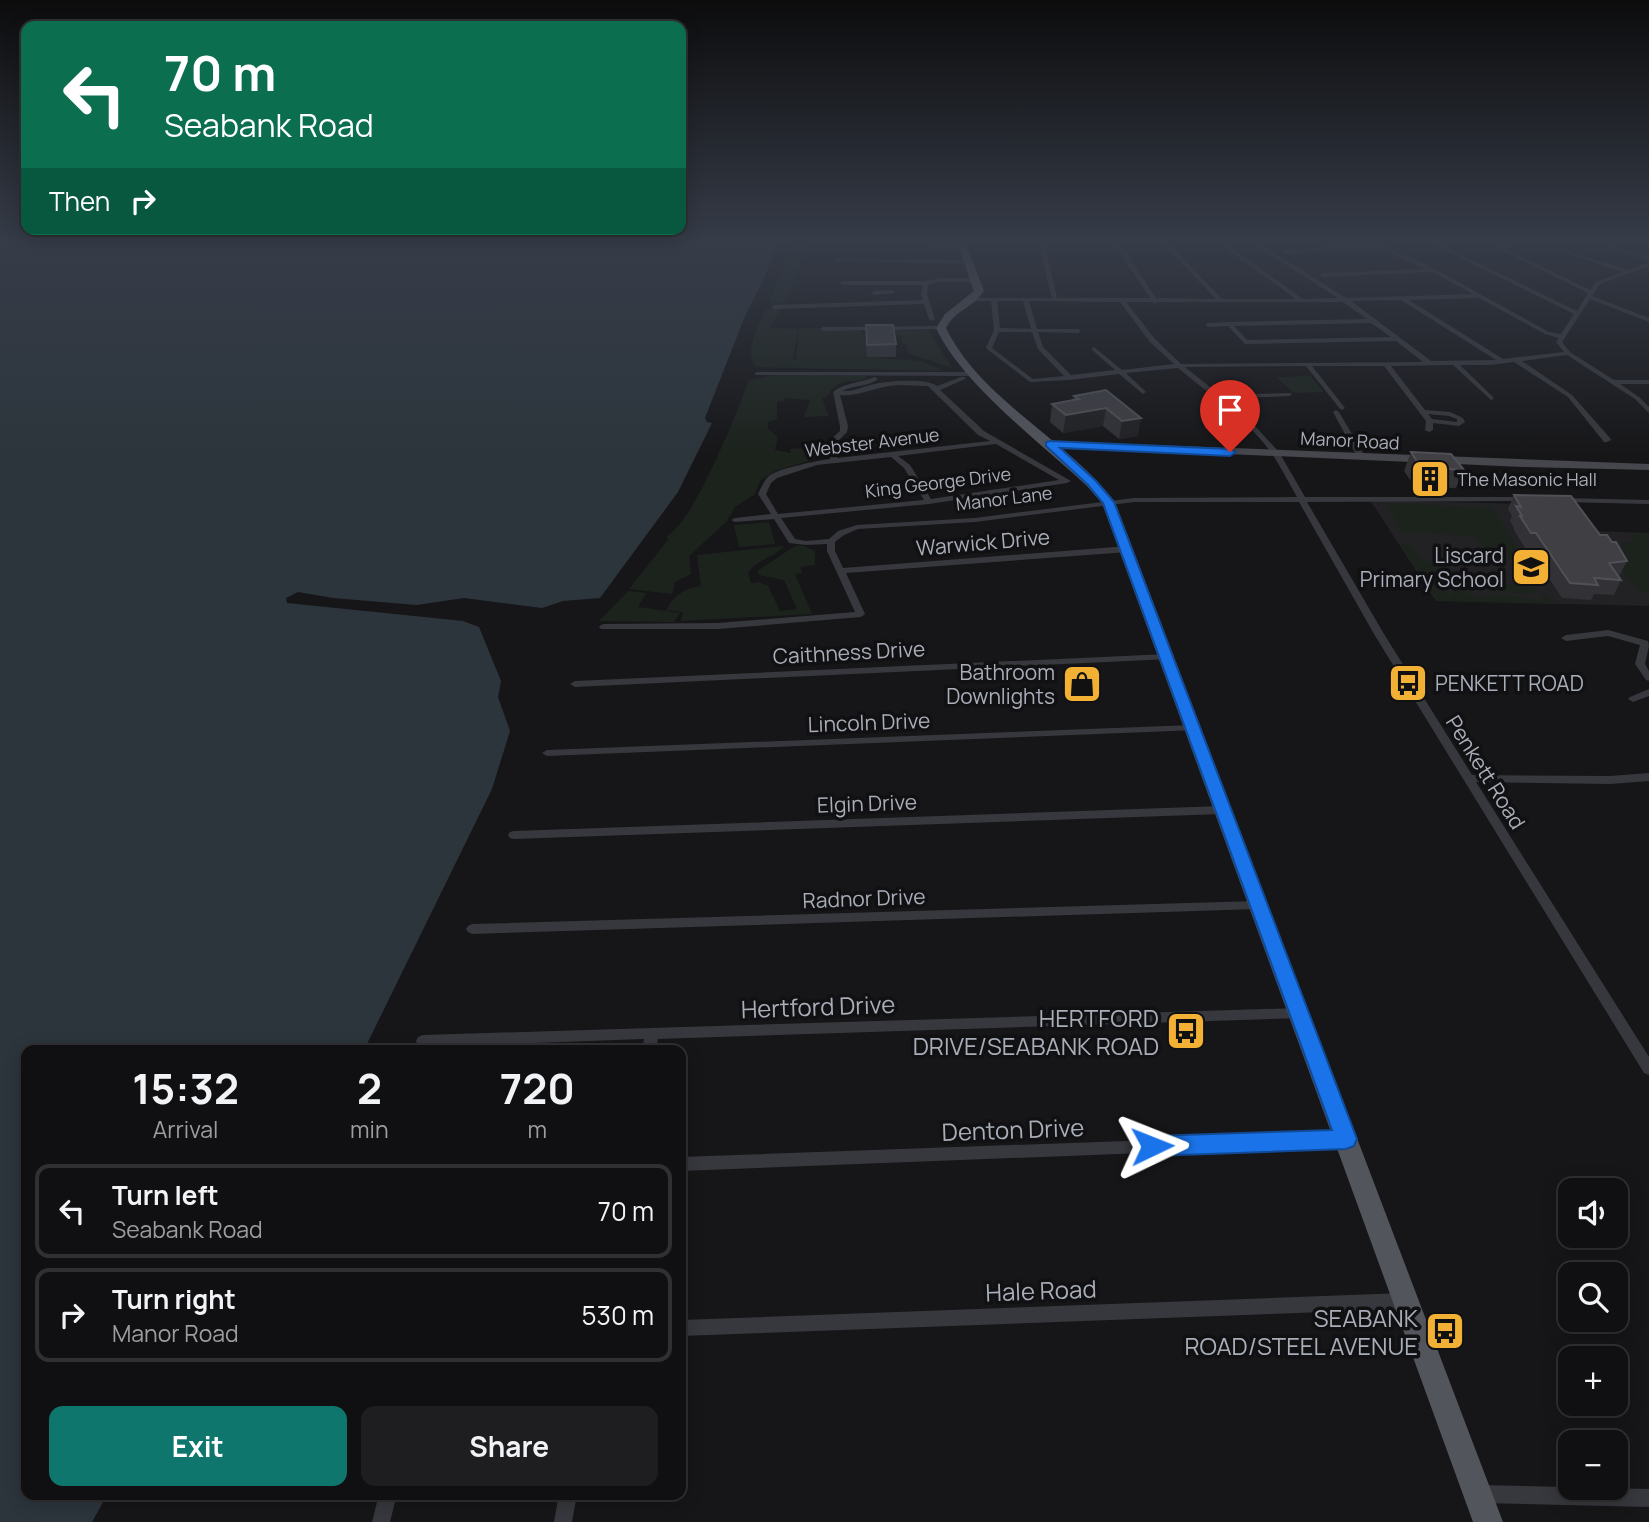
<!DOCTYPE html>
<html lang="en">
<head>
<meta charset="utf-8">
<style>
	:root { --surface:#101012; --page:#1e1e20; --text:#f1f3f6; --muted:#9c9d9f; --line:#303032; --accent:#0f766e }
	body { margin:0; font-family:Manrope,sans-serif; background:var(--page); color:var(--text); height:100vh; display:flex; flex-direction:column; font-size:26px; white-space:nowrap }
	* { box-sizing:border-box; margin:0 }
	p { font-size:23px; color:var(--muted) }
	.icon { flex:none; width:38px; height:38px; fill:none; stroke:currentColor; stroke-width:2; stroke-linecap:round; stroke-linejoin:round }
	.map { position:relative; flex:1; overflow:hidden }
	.side { position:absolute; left:21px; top:1045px; width:665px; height:455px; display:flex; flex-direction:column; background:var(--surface); border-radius:14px; box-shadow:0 4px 18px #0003,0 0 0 2px var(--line) }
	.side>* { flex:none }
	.hud { position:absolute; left:21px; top:21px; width:665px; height:214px; border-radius:14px; box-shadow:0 4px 18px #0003,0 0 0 2px var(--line); background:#0b6e4f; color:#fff; overflow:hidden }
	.buttons { position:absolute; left:1558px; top:1178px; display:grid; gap:14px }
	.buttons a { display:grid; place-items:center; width:70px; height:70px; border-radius:14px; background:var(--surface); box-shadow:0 4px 18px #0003,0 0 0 2px var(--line); font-size:35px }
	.pin { position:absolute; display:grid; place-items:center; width:60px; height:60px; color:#fff; margin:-72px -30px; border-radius:50% 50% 50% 0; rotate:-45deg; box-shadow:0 0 7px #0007 }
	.pin .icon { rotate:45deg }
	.me { position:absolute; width:77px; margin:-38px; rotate:88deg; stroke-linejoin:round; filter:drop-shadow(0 0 5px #0008) }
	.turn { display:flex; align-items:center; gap:24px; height:147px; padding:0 28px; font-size:32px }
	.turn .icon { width:91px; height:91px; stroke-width:2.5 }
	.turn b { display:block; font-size:49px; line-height:60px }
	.then { display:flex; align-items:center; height:66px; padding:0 28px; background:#0003; gap:14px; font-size:26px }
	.eta { display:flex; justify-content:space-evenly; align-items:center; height:119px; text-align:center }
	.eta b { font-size:42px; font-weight:700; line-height:49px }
	.button { display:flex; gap:14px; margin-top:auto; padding:14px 28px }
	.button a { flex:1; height:80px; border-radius:14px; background:var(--accent); color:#fff; font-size:28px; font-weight:700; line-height:80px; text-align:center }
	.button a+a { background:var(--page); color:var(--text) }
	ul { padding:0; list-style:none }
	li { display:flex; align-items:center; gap:21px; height:94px; margin:0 14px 10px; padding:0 14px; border:4px solid var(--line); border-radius:14px }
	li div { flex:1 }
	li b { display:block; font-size:26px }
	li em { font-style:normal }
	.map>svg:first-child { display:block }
</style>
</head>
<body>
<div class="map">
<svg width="1649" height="1522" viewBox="0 0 1649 1522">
	<rect width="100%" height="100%" fill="#161618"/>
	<path fill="#222225" d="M1370,500L1523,504L1589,531L1649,533V606L1436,601Z"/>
	<path fill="#1c231d" d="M793,242H809L786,303H769Z
		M781,308L770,328L798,329L793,360H796L799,330L802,328L862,331L863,335H876L877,337L864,338L865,341H872L867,357L921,361L945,371L756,367C743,351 759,326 766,309Z
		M893,330H928L952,368L908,353L907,345L901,342L902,336L893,334Z
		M775,375L866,376V379C847,384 838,377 827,397L822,398L829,416L804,417L810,400L785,398L784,401L777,402V419L768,422V429L778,437L775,450L791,453L790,449L806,448L807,444H824L829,441L825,456L775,471L761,480L754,495L735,507L726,522L689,556L691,574L675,582L672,594L629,589L668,540L667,536C695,520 736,414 749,380Z
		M1310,376L1324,392L1294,393L1276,377Z
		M1387,503L1492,508L1525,561L1490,559L1475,536L1402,532Z
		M769,522L775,544L739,547L734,525Z
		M1630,534L1649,535V591L1640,594L1622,569L1625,566L1604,546H1623L1621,542L1636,543Z
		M1399,543L1408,544L1422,559L1466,582L1465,579L1481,580L1482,582C1501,583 1524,583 1541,592L1519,594L1449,585L1446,589L1449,596L1453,594L1451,588L1479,598C1498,588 1523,601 1544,601L1541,595L1545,594L1560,604L1439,601Z
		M802,545L815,551V565L800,567L802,573L795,574L812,614L681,621L683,612L666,610C676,594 683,589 701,586L697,555L784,546C774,558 756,560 748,573L751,583L759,582L768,586L780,611L797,609L784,580L760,575L757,571L795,546Z
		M628,591L646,593L638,607L680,613L674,622L599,621Z"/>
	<path fill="#2c353c" d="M0,242H779L761,285L747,311L705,418L707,422L712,423L678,492L600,598L563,601L542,608L464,598L417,605L333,598L298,592L286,598L287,603L463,621L479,627L501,681L498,697L510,731L492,789L364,1050H26V1494L107,1495L92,1522H0Z"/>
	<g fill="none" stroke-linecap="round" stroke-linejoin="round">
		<path fill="#37383d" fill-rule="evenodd" d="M848,242L962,243L965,245L962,247L851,244Z
			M1038,242H1044L1057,298H1150L1113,242H1119L1156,298L1216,299L1161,242H1167L1222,299H1296L1217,242H1223L1303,299L1338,298L1250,242H1257L1346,298L1473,294L1432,272L1323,277L1320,275L1323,273L1426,269L1376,247L1285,254L1282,252L1285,250L1369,244L1366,242H1374L1422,262L1549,332L1561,334L1574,314L1428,242H1435L1577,311L1588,293L1485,242C1492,242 1497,245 1503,245C1511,245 1518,242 1527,242L1504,248L1590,290L1596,282L1623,272L1560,251V249L1629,270L1649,262V266L1600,284L1592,296L1649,318V322L1590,299L1562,342L1570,352L1614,380H1649V384H1620L1639,397L1649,407V413L1635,399L1567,355L1522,361L1572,395L1610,438L1611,440L1607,442H1604L1568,397L1514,362L1490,365H1460L1493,397V399L1491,400L1453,365L1391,366L1425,410L1450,412L1463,418L1465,422L1459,426L1433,423V430L1429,432L1425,430L1426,421L1384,366H1312L1345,408L1342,410L1340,409L1306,366L1185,367L1220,395L1291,393L1292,394L1289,396L1224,399L1253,424L1279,452L1305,497H1525L1529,499L1525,501L1307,502L1384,634L1472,775L1610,776L1649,773V781L1610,784L1476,782L1649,1057V1075L1644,1073L1374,634L1299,502H1134L975,522L858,529L844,535L835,542V551L843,568L1128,546L1132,549L1128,552L846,573L865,614L861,617L718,629H601L599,627L601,625L604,624L718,623L855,612L827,551V544L806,545L789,543L774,519L735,522L731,520L735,518L771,514L758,494C761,488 764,480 770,475C781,468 816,461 830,459L831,439L840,431V426L833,392C845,382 861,383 875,377L878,379C868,387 854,385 842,391C854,392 864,386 875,384C889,381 926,378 937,386L961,377H965V379L940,390L984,431L1071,481L1067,483L929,504L781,518L795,539L806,541L829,539L838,531L857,525L975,518L1134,498L1297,497C1289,483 1281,467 1272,454C1248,419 1210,395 1178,368L1126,373L1145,391L1146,392L1143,394L1119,374L1070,380L1030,382L987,349L986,348L994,330L991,301H975L972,299L973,298H1052ZM1479,298L1545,334L1559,338L1556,342L1564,352L1503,359L1409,300ZM1401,300L1496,360L1431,361L1351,301ZM997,301H1023L1031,329L1000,328ZM1029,301L1120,302L1150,342L1174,364L1122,370L1094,347L1092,348V350L1115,370L1071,375L1043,347L1038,332L1078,333L1081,331L1078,329H1037ZM1126,302H1152L1155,304L1158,302H1343L1367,319L1229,322L1208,323L1205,325L1208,327L1228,326L1245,344L1396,341L1423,362L1181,364L1155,339ZM1371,323L1391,337L1247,340L1234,326ZM999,332H1032L1038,349L1064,376L1033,379L992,348ZM898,385L928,386L978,435L990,441L837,458L839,440L847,432L848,426L840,395C859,397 877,386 898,385ZM1428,414L1449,416L1457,419V422L1432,419ZM996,444L1059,480L931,499L910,465L898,456ZM891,457L904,468L924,500L778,514L766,494L771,483L777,478L817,465Z
			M1599,242L1649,257V261L1599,244Z
			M1641,242H1649V246Z
			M838,258L967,260L970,262L967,264L836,261Z
			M941,278H974L977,280L974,282H941L929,284L927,294L935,319L932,321L929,319L924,304L774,309L771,307L774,305L923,300L921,294L923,285H842L839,283L842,281H926Z
			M892,290L894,291V293L874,295L871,293L874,291Z
			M941,326L944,328L943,329L823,331L820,329L823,327Z
			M757,372H972L975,374L972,376L755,375V373Z
			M1336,410L1339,412L1366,458L1365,460L1358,458L1333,412Z
			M1559,498L1649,500V504L1562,502H1559Z
			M1608,630L1648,641L1649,646L1645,664L1649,671V681L1646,680L1635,664L1640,645L1608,636L1566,641L1561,638L1566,635Z
			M1167,654L1170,655L1172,657L1170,659L575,687L570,684L575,681Z
			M1649,689V696L1633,702L1628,699L1630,697Z
			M1193,725L1197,726L1198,728L1197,730L547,756L542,753L547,750Z
			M1222,806L1228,810L1222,814L514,839L510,838L508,835L510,832L514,831Z
			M1257,901L1261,902L1263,905L1261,908L1257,909L472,934L468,932L466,929L468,926L472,924Z
			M1299,1008L1304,1009L1306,1013L1304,1017L1299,1018L658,1039L656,1050H642L644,1039L423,1047L418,1045L416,1041L418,1037L423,1035Z
			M1346,1133L1351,1134L1353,1139L1351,1144L1346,1145L681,1171V1157Z
			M1404,1293L1410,1295L1412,1301L1410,1307L1404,1309L681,1336V1320Z
			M1480,1485L1649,1489V1507L1480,1503L1474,1500L1471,1494L1474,1488Z
			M379,1494H397L390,1522H372Z
			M559,1494H577L572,1522H554Z"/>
		<path fill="#45474d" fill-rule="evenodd" d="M1050,441L1649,464V470L1523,467L1046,446L1045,444Z"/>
		<path fill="#53555c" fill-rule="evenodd" d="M957,242H965L984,291C974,307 954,311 946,328C981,400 1067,439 1115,502L1503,1522H1473L1102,503L1087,486C1041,443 962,384 936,328L945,314L974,291Z"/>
	</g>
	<path fill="#323236" d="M866,325L896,344V357H867Z
		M1106,390L1138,436L1119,439L1103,426L1063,433L1050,422L1052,404L1073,400L1074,396Z
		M1411,452L1464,470L1456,488L1420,487L1413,484L1404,471Z
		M1514,495L1600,535L1627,561L1619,576L1621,580L1614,595L1594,594L1591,600L1562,598L1529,548H1525L1514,530V528L1510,521L1512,516L1508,509Z
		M1074,668L1094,680L1092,690L1076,691L1072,678Z"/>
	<path fill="#212124" d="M1106,408L1103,426L1063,433L1066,415Z
		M1141,418L1138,436L1119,439L1122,421Z"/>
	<path fill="#3f3f44" stroke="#4f5156" stroke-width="2" d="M866,325H893L896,344L867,345Z
		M1106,390L1141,418L1122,421L1106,408L1066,415L1052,404L1079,399L1074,396Z
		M1411,452L1451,454L1464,470L1427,468L1420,466Z
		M1514,495L1571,496L1600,535H1607L1612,542H1616L1627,561L1609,563L1621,580L1594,578L1598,585L1570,583L1536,533H1531L1520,516H1522L1516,506L1521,507Z
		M1090,667L1094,680H1078L1074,668Z"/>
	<linearGradient id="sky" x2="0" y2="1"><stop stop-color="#0c0c0d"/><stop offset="0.53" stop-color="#363c48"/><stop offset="1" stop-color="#363c48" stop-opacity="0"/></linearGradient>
	<rect width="1649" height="455" fill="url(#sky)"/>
	<path fill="#1a73e8" stroke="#114b97" stroke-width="2" d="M1050,441L1230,449L1236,452L1230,456L1060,448L1096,481L1114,502L1357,1139L1354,1146L1346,1149L1152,1156L1145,1153L1141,1146L1145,1139L1152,1136L1332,1130L1103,503L1088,485L1046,446V442Z"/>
	<defs>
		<g id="building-square" transform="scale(2.0125)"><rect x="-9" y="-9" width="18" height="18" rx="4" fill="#f2b134" stroke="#111113"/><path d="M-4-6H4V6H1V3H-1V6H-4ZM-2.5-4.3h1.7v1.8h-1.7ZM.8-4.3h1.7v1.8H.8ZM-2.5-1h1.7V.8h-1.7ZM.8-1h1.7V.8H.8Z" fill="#111"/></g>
		<g id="school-square" transform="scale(2.0125)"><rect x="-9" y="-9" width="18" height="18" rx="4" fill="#f2b134" stroke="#111113"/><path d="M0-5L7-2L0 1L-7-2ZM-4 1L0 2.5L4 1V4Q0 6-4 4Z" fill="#111"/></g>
		<g id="bus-square" transform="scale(2.0125)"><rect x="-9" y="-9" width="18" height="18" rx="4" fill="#f2b134" stroke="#111113"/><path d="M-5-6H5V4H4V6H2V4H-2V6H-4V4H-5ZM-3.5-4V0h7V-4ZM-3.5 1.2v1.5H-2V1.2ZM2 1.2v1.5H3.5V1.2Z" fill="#111"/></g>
		<g id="shop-square" transform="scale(2.0125)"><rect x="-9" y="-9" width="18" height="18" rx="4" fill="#f2b134" stroke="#111113"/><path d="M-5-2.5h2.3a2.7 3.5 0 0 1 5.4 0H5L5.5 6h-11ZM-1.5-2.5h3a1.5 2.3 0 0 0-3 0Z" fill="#111"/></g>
	</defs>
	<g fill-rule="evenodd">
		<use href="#building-square" x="1430" y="479"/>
		<use href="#school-square" x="1531" y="567"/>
		<use href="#bus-square" x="1408" y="683"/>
		<use href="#shop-square" x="1082" y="684"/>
		<use href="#bus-square" x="1186" y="1031"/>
		<use href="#bus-square" x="1445" y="1331"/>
	</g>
	<g text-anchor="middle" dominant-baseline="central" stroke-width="7" stroke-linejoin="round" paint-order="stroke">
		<g font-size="18" fill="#a8adb8" stroke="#111113">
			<text transform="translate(1350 440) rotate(3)">Manor Road</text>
			<text transform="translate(872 442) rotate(-7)">Webster Avenue</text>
			<text transform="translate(938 482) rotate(-7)">King George Drive</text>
			<text transform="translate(1004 498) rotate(-7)">Manor Lane</text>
		</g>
		<g font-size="18" fill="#a8adb8" stroke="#111113" text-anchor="start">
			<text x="1457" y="479">The Masonic Hall</text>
		</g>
		<g font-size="21" fill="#a8adb8" stroke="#111113">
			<text transform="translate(983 542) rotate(-5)">Warwick Drive</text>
			<text transform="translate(849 652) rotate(-3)">Caithness Drive</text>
			<text transform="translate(869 722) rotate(-2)">Lincoln Drive</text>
			<text transform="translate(1486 772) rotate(58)">Penkett Road</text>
			<text transform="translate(867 803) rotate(-2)">Elgin Drive</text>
			<text transform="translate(864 898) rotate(-2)">Radnor Drive</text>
		</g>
		<g font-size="21" fill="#a8adb8" stroke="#111113" text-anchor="end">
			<text x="1504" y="555">Liscard<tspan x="1504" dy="24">Primary School</tspan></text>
			<text x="1055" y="672">Bathroom<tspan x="1055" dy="24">Downlights</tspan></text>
			<text x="1435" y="683" text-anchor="start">PENKETT ROAD</text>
		</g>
		<g font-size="24" fill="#a8adb8" stroke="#111113">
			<text transform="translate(818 1006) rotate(-2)">Hertford Drive</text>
			<text transform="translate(1013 1129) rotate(-2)">Denton Drive</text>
			<text transform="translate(1041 1290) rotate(-2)">Hale Road</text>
		</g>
		<g font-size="24" fill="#a8adb8" stroke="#111113" text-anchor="end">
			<text x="1159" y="1017">HERTFORD<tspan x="1159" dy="28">DRIVE/SEABANK ROAD</tspan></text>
			<text x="1418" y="1317">SEABANK<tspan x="1418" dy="28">ROAD/STEEL AVENUE</tspan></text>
		</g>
	</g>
</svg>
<div class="buttons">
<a><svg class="icon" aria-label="sound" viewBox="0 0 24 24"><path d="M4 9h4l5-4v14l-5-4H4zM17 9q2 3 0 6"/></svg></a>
<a><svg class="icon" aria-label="search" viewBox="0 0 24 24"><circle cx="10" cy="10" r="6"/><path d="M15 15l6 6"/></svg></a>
<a>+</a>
<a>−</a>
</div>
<div class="pin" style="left:1230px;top:452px;background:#d93025"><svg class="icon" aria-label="arrive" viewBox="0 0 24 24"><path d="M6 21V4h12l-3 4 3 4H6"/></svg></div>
<svg class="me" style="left:1152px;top:1146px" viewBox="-20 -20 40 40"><path d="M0-17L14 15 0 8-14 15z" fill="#1a73e8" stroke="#fff" stroke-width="4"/></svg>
<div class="hud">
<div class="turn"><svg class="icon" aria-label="left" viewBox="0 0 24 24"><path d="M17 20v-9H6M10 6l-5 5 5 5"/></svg><div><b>70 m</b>Seabank Road</div></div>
<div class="then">Then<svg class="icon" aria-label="right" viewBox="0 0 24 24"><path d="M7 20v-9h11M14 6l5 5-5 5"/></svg></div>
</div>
<section class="side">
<div class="eta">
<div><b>15:32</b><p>Arrival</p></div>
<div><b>2</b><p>min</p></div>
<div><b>720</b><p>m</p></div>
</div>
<ul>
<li><svg class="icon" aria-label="left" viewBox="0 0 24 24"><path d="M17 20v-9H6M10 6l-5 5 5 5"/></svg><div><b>Turn left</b><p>Seabank Road</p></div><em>70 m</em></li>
<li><svg class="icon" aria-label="right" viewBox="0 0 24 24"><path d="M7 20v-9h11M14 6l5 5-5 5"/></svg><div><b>Turn right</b><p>Manor Road</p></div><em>530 m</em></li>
</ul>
<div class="button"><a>Exit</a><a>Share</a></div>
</section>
</div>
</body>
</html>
